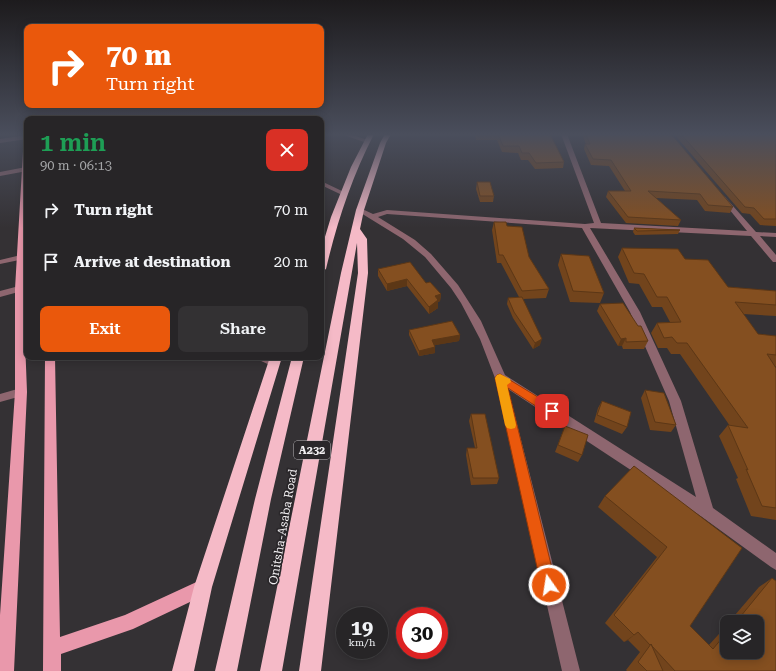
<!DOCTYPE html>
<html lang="en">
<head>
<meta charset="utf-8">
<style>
	:root { --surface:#272527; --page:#333133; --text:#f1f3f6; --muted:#a4a5a7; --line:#434244; --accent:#ea580c }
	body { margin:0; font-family:"Roboto Serif",serif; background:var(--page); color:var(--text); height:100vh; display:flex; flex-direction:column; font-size:15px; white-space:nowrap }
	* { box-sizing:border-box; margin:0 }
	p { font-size:13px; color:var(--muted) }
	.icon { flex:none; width:22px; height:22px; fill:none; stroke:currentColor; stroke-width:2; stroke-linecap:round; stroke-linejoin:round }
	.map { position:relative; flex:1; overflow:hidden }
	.side { position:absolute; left:24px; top:116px; width:300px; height:244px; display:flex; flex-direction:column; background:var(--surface); border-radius:8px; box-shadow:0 2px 10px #0003,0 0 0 1px var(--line) }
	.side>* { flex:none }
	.hud { position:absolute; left:24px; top:24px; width:300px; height:84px; border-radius:8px; box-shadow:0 2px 10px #0003,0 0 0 1px var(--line); background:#ea580c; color:#fff; overflow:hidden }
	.fabs { position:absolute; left:720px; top:615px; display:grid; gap:8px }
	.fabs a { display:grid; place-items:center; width:44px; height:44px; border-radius:8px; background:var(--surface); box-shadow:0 2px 10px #0003,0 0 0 1px var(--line); font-size:20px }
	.speed { position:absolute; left:336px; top:607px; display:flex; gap:8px; font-size:20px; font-weight:700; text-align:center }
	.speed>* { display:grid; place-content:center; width:52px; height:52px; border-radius:50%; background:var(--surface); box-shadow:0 2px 10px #0003,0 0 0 1px var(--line); line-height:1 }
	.speed small { font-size:10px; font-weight:400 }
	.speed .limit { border:6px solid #d22; background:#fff; color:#111 }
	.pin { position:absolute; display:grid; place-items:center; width:34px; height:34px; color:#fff; margin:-17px; border-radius:8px; box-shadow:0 2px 6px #0006 }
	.me { position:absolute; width:44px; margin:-22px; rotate:347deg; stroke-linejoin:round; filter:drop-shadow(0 0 3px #0008) }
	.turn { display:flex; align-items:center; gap:14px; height:84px; padding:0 16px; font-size:18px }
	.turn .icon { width:52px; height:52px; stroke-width:2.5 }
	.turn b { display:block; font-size:28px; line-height:34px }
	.round { display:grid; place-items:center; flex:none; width:42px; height:42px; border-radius:8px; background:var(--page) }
	.head { display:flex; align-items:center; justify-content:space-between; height:68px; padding:0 16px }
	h1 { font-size:24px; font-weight:600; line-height:30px; color:#1e9e55 }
	.button { display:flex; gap:8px; margin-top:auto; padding:8px 16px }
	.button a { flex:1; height:46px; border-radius:8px; background:var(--accent); color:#fff; font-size:16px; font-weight:600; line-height:46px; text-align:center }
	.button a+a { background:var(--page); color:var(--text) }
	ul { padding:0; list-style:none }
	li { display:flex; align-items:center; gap:12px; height:52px; padding:0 16px }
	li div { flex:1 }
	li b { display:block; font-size:15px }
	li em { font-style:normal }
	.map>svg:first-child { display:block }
</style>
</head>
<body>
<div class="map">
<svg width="776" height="671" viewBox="0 0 776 671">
	<rect width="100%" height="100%" fill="#343134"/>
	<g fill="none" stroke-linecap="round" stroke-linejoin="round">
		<path fill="#8e666f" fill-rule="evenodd" d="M341,134H350L370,141L367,143Z
			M561,134H567L601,223L747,231L720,198L723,196L725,197L756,232L776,233V237L760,236L776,255V262H773L751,236L590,228L640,312L681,401L713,508L776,553V570L771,567L702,517L508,389L580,671H562L495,378L480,339L461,303L451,288L425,257L403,239L356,210L360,208L373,214L387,210L585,224L594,223ZM387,214L582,228L630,312L669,401L696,497L505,375L481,321L458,285L431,254L415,240L378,217Z
			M27,135V139L0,143V139Z
			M26,167L27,171L0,176V172Z
			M321,181L344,192L345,193L340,194L321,185Z
			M21,255L25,257L24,259L0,264V260Z
			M19,286L23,289L22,291L0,297V291Z
			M258,357H272L279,363L278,366L274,367L259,360Z
			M21,388L25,389L27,392L25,395L0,402V394Z"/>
		<path fill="#e998ab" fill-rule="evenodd" d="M24,134H27V201L23,289L27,392L14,671H0V615L15,392V289Z
			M45,357H55L60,637L125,615L203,579L209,581L211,587L209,593L133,629L61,654V671H43Z"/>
		<path fill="#f5bac7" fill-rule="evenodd" d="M368,134H374C352,177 337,222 326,269L321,272V250L331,217L351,167Z
			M385,134H391L386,143L364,210L360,229L367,239L368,273L321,671H299L358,273L357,243L282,671H260L341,273L356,210L380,143Z
			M270,357H282L212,587L194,671H172L194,587Z
			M292,357H304L271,499L237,671H215L255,499Z"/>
	</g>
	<path fill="#72441c" d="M475,134H550L564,162L563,168L535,169L528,160H521L518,153L502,152L497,140H476Z
		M582,134H671L733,207L730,213L705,211L697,200L656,198L681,220L678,226L626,223L606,197L608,191H625L609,166L591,165L584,149L585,144H586Z
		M674,134H774L776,136V226L760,225L750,214L742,213Z
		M477,182L494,196L493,202H480L476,189Z
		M494,222L507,226L529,257L549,289L546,298L523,299L540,345L533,349L513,318L507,304L508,298L519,297L501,263H497L492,230Z
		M634,228L680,230L678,234L635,235L633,232Z
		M622,248L685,259L728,287L776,291V316L743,314L758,334L776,336V366H775L776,368V520L751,516L736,479L738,478L719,436L728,425L730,426L680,354H671L667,348H658L651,333L657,323L670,322L662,307H652L639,284L629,283L618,257Z
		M561,254L604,293L600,303L570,302L558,265Z
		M378,269L426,283L441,294L440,301L438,302V308L429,314L407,286L387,291L378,276Z
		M600,304L648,341L644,349H623L622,346H618L597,311Z
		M409,330L460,335L459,341L434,345L435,347V353L419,356L409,335Z
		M645,390L676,425L671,432L650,430L641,398Z
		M602,401L627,427L622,434L594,422L598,408Z
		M471,414L499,478L497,484L471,485L466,455L467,448H475L469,421Z
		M565,426L582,455L578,462L555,452Z
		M605,496L742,548L690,626L709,645L727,625V652L757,622H729L759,587L772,578L776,671H627L626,670L640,652L628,640L624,642L605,623L657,557L598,507Z"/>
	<path fill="#5c3716" d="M407,279V286L387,291V284Z
		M441,294L440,301L438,302V308L429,314V307L435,296Z
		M460,335L459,341L431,346L432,340Z
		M626,338L622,346H618L621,339Z
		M542,339L540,345L533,349L535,343Z
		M435,347V353L419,356V351Z
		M638,632L628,640L624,642L634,635Z"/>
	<path fill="#844f20" stroke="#5c3716" d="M491,134H550L564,162L536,163L529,153H522L519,146H503L498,134Z
		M586,134H671L733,207L708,205L700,194L648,191L681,220L628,217L608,191H631L611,160L593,159L585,144H590Z
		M681,134H774L776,136V219H764L754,208L745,207Z
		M477,182H490L494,196H480Z
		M494,222H506L507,226L522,227L529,257L549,289L522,291L503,255H499Z
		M634,228L680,230L637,231Z
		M622,248L678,249L685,259L708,260L728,287L776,291V305L735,302L758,334L776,336V355L767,354L776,368V508L762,506L746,469L748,470L728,425L748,428L687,343H677L672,337L664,338L657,323L681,322L667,297H657L644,274L634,273Z
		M561,254L589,256L604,293L573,291Z
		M410,262L426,283L430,282L441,294L435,296L438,300L429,307L407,279L387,284L378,269Z
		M522,297L542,339L535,343L514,312L508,298Z
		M623,303L638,326H641L648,341L626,342V338L621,339L600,304Z
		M452,321L460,335L432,340L435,347L419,351L409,330Z
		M645,390L664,393L676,425L655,422Z
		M602,401L631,412L627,427L597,415Z
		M471,414H485L499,478H473L467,448H477Z
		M565,426L588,435L582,455L558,445Z
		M634,466L742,548L690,626L713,649L727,632V652H757V622H736L772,578L776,581V671H675L652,646L651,644L650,645L638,632L634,635L614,615L667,547L605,496Z
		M651,644L663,671H647L638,662Z"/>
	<linearGradient id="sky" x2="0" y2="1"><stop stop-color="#1d1b1d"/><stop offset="0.59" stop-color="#4a4e5c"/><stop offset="1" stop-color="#4a4e5c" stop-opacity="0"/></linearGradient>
	<rect width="776" height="228" fill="url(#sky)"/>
	<path fill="#ea580c" stroke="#983908" d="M500,374L556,408L557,411L556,414L552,416L548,414L508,388L556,585L554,590L549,592L544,590L541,585L495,378L497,375Z"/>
	<path fill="#f59e0b" d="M500,374L510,379L511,382L507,385L516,425L515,428L511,429L507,428L505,425L495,378L497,375Z"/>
	<g text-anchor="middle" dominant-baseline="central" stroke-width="3.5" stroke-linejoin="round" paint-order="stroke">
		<rect fill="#2a272a" stroke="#b6b4b6" stroke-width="1" x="294" y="441" width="36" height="18" rx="3"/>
		<g font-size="11" font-weight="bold" fill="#f2f0f2">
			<text x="312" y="450">A232</text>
		</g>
		<g font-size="12" fill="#f2f0f2" stroke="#2a272a">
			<text transform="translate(283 527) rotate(-80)">Onitsha-Asaba Road</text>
		</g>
	</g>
</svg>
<div class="fabs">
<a><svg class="icon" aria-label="layers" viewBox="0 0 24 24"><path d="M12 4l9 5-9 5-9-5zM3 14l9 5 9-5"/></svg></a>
</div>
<div class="speed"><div>19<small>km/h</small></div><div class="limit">30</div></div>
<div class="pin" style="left:552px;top:411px;background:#d93025"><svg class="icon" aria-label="arrive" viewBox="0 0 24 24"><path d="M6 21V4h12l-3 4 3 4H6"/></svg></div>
<svg class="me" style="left:549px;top:585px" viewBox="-20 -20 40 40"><circle r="17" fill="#ea580c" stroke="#fff" stroke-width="3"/><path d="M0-11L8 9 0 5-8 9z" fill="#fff"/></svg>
<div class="hud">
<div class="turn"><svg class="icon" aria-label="right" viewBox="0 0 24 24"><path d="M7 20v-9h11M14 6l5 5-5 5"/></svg><div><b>70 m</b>Turn right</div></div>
</div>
<section class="side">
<div class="head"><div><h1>1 min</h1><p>90 m · 06:13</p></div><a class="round" style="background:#d93025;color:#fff"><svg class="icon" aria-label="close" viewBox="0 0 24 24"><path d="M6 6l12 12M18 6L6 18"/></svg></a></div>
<ul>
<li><svg class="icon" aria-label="right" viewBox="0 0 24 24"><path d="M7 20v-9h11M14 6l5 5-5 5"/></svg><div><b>Turn right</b></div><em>70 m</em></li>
<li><svg class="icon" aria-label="arrive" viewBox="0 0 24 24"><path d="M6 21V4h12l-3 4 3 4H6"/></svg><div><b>Arrive at destination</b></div><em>20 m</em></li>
</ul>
<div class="button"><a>Exit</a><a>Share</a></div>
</section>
</div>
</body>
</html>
